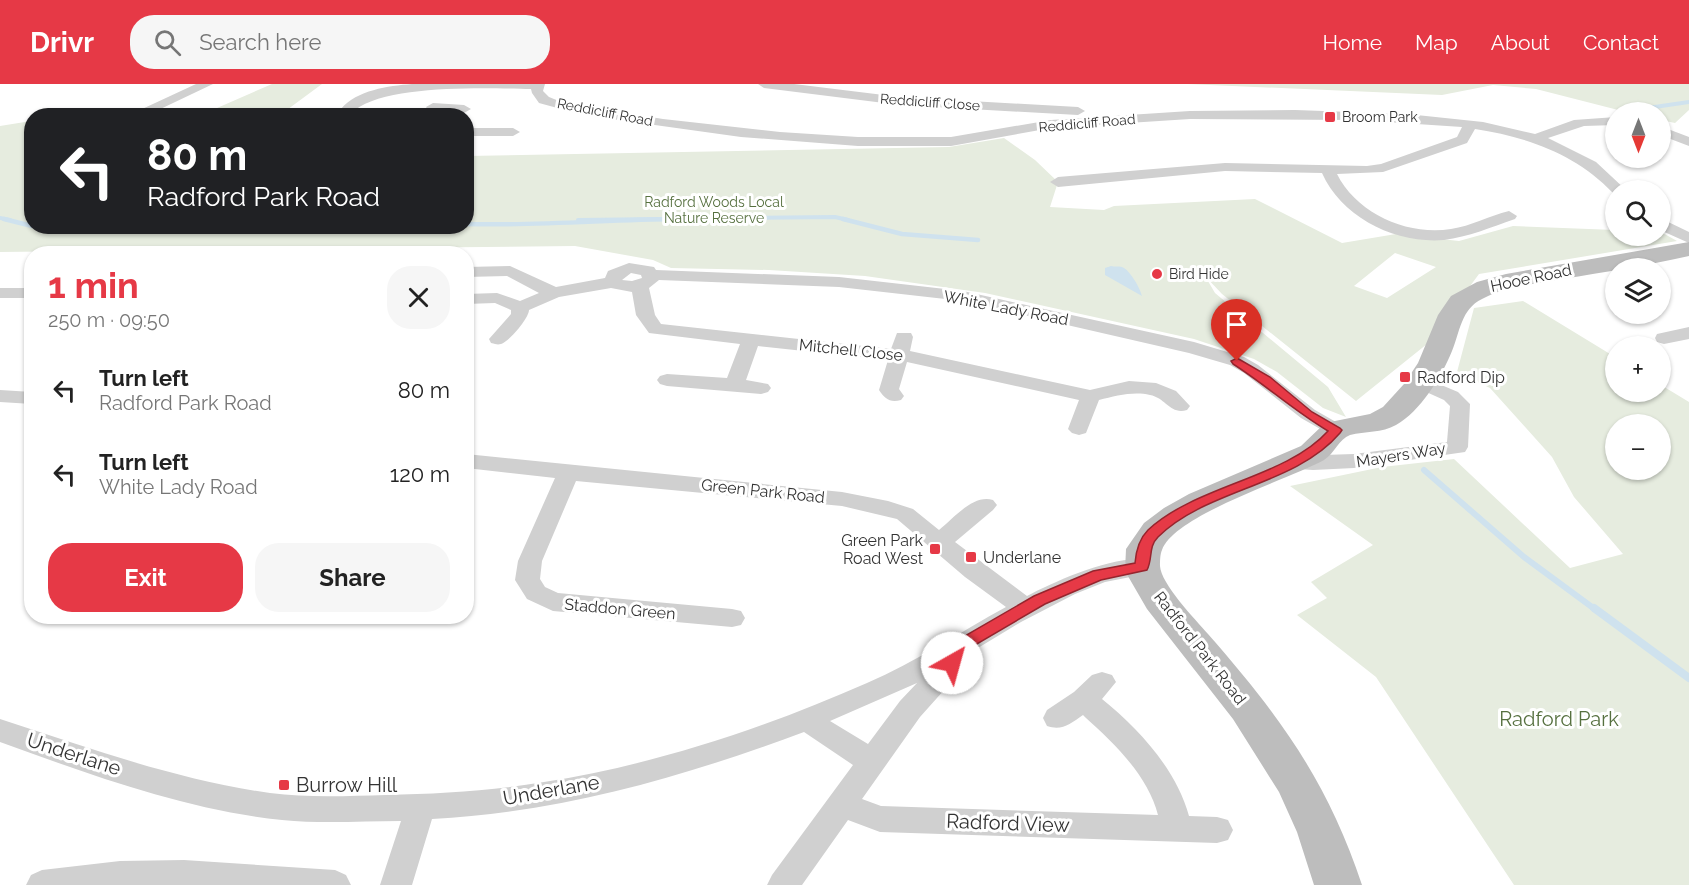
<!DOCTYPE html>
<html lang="en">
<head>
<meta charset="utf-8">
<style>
	:root { --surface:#fff; --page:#f6f6f6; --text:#222; --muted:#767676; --accent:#e63946 }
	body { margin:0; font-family:Raleway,sans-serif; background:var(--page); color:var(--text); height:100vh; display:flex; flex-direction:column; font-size:22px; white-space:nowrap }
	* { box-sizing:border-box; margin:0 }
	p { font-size:20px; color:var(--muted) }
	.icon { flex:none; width:33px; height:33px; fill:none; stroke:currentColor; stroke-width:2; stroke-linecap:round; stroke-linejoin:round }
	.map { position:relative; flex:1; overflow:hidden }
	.drawer { position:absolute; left:24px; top:162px; width:450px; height:378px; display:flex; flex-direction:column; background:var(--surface); border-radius:24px; box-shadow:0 2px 4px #0004 }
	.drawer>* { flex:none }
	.guide { position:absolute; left:24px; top:24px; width:450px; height:126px; border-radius:24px; box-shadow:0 2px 4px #0004; background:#202124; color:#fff; overflow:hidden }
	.needle { width:39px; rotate:180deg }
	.buttons { position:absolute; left:1605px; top:18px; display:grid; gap:12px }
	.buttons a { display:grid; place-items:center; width:66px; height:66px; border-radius:50%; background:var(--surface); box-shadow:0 2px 4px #0004; font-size:30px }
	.pin { position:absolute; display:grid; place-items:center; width:51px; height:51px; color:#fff; margin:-62px -26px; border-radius:50% 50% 50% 0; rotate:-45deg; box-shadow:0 0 6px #0007 }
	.pin .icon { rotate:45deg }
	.me { position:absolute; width:66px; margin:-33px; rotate:38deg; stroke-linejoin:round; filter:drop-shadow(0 0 4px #0008) }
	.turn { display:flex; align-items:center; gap:21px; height:126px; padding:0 24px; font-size:27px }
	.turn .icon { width:78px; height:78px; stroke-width:2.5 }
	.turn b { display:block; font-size:42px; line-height:51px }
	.round { display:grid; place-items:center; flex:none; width:63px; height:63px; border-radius:24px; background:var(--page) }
	.headline { display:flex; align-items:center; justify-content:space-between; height:102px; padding:0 24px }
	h1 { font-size:36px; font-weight:700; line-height:45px; color:var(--accent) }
	.button { display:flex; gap:12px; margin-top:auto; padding:12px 24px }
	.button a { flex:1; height:69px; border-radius:24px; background:var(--accent); color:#fff; font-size:24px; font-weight:700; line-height:69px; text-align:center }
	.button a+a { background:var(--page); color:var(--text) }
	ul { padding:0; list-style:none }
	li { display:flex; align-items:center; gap:18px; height:84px; padding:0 24px }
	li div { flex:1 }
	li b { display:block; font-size:22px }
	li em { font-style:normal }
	header { display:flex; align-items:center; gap:36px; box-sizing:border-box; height:84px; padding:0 30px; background:var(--accent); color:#fff }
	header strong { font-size:28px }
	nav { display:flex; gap:33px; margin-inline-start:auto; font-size:21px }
	.search { width:420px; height:54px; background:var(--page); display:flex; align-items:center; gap:15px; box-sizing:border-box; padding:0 21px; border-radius:24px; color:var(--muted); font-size:22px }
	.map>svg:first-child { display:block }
</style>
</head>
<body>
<header>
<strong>Drivr</strong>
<div class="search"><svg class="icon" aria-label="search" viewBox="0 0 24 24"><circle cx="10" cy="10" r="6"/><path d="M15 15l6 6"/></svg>Search here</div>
<nav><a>Home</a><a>Map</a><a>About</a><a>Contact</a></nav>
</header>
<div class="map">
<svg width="1689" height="801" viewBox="0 0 1689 801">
	<rect width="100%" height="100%" fill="#fff"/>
	<path fill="#e6ecdf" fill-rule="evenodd" d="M272,0H322L280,31H201Z
		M1187,0H1689V26L1675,39L1661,36L1660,28H1626L1536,5L1493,1L1442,11Z
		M31,37L32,142H466L467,72L949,63L1004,54L1035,76L1058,98L1050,123L1104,126L1114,122L1255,115L1342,159L1396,150L1459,157L1513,142L1615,146L1616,152H1660L1661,148L1677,157L1479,190L1427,260L1356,317L1222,210L1205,192L1215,209L1328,303L1346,333L1323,324L1277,288L1254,275L1194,255L985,209L865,192L769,186L671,184L653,176L575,162L0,168V42ZM1395,169L1436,183L1387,214L1354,202Z
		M1523,217L1615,273L1616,308H1660L1661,301L1689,318V801H1514L1376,593L1297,531L1327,514L1311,498L1373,461L1290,402L1382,383L1454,375L1570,484L1623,470L1574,413L1552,373L1490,304L1457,288L1474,224ZM1616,340H1660V386H1616Z"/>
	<path fill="#cfe2ee" d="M1111,182C1115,183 1118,182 1122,183C1130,186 1140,204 1142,212L1105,191V184Z"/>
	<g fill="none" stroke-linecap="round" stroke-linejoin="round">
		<path stroke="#cfe2ee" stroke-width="4" d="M1634,26L1689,18
			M0,134L10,136
			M578,136L835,133L848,136"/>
		<path stroke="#cfe2ee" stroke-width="4.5" d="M4,135L32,142
			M843,135L902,150L978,156
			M466,140C535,142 605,136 674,135"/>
		<path stroke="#cfe2ee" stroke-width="6" d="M1424,386L1524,473L1596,526"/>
		<path stroke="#cfe2ee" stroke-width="8" d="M1594,524L1689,594"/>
		<path fill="#d0d0d0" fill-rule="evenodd" d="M196,0H213L152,29L147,30L140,26Z
			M412,0H545L543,7L549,13L564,19L663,35L780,48L858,53H951L1051,36L1190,27L1295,26L1407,30L1483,38L1535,50L1574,36L1616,33V41L1584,42L1548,54L1596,78L1626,106H1616V110L1613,109C1576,70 1527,53 1475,45L1467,59L1383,88L1337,90C1357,130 1408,152 1451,145C1471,142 1489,132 1509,127L1517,132L1515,135C1492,143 1468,153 1444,156C1396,160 1342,134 1322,89L1225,87L1058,103L1050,98L1058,93L1225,79L1367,82L1381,80L1457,53L1462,43L1356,36L1190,35L1051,44L951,62H858L741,53L583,31L539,19L532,9L531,5C488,4 388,0 355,26L359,32H346L341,25C357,6 388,2 412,0Z
			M758,0H794L900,13L1078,23L1085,27L1078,31L900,21L764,4Z
			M433,19L464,21L471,25L464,29L428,26L426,23Z
			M1660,42L1689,53V62L1660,51Z
			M466,44H513L520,48L513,52H466Z
			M1660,134L1689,148V159L1660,146Z
			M629,179L654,183L656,186L839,193L963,207L1194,258L1244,273L1258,281L1315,326L1343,342L1347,346L1343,350L1336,352L1329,350L1301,334L1244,289L1230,281L1189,269L963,217L839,203L659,196L649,204L655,231L661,240L891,265L897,249H911L913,253L910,267L1090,306L1129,297L1156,299L1176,307L1190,322L1187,326C1170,331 1166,314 1150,311C1133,307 1116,312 1099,316L1086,349L1079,351L1072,349L1068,345L1079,316L907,278L899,305L904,312L901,316C890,319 885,315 879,306L888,276L758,262L746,296L768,300L771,304L768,308L761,310L667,302L660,300L657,296L660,292L667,290L727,294L740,260L649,249L636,231L632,208L611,204L559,213L529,226C529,234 509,258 501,260C497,261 496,260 491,259L489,255L511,230V226L495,219L466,220V210L497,209L520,217L539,209L507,192L466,193V183L510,182L556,203L605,194L608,187ZM631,189L641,191L642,194L632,197L622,196Z
			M0,204H32V214H0Z
			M1689,243V255L1664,260L1657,258L1655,254L1657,250Z
			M1420,292L1458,308L1470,320L1468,363L1465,368L1354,384L1313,386L1284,384L1281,379L1284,374L1292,372L1354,370L1447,358L1450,322L1444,316L1413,302L1410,298L1413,294Z
			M0,306L32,308V320L0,318Z
			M466,370L842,408L888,417L913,425L939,446C954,434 973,410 993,416L997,421L993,426L955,458L1027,512C1056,497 1119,468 1151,477L1154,483L1151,489L1105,498L1075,510L1021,538L968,570L962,586L920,633L862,715L881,722L1158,731C1148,692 1115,660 1086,634L1083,631C1070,640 1062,647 1047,642L1043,634L1047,626L1074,608L1092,591L1102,588L1112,591L1116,598L1102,615C1139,645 1176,685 1189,732L1217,733L1228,736L1233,746L1228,756L1217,759L880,748L848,736L802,801H767L772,791L853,681L804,648C683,693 562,728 432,735L412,801H380L401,737C362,737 322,740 282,736C186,726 91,691 0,658V635C89,664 177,696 270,709C308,714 348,712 386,711C439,710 492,707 544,698C654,681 765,644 867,599C916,578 960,548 1006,523L965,493L897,435L842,422L576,397L542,477L540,495L545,503L558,509L732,525L741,527L745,534L741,541L732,543L553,527L527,515L515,496L518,477L555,394L466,384ZM917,599L900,617L868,660L830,637Z
			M184,776L335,786L346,791L351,801H26L31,791L42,786L120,777Z"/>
		<path fill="#bdbdbd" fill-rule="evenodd" d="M1689,158V172C1645,182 1606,188 1562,195C1535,200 1506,202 1482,215C1461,225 1460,248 1452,267C1442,292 1420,328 1396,341C1382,349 1365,347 1350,351C1339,355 1334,370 1324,376C1290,395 1174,431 1162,466C1160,470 1160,478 1160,482C1161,500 1195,535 1208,550C1279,631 1327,696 1362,801H1314L1297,748L1279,708L1233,635L1147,525L1125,487L1126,465L1144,439L1164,424L1189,410L1301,362L1325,339L1370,330L1383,323L1404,300L1418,279L1438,231L1451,212L1477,198L1506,190Z"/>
	</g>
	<path fill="#e63946" stroke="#96252e" stroke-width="1.5" d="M1237,274L1270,293L1312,328L1340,344L1342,346L1340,349C1295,402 1206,405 1158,453C1148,463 1153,475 1147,486L1101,496L1045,520L963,568L958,583H946L944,579L951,560L1034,512L1093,487L1135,479C1136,467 1139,455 1148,446C1196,401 1286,394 1328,347C1294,327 1266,301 1233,280L1231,277Z"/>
	<g fill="#e63946" stroke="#fff" stroke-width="2">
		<rect x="1324" y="27" width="12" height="12" rx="3"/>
		<circle cx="1157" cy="190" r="6"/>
		<rect x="1399" y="287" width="12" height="12" rx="3"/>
		<rect x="929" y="459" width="12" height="12" rx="3"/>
		<rect x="965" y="467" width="12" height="12" rx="3"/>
		<rect x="278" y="695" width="12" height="12" rx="3"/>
	</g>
	<g text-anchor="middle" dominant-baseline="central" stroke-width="6" stroke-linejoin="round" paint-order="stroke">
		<g font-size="14" fill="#333" stroke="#fff">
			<text transform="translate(930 18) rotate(4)">Reddicliff Close</text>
			<text transform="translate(605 28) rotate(11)">Reddicliff Road</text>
			<text transform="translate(1087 39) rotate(-5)">Reddicliff Road</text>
		</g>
		<g font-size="14" fill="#333" stroke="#fff" text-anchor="start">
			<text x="1342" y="33">Broom Park</text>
			<text x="1169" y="190">Bird Hide</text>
		</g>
		<g font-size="14" fill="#56703f" stroke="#fff">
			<text x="714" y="118">Radford Woods Local<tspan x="714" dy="16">Nature Reserve</tspan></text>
		</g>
		<g font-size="16" fill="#333" stroke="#fff">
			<text transform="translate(1531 194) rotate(-12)">Hooe Road</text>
			<text transform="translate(1006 224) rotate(11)">White Lady Road</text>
			<text transform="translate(851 266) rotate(6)">Mitchell Close</text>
			<text transform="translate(1401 371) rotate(-9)">Mayers Way</text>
			<text transform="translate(763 407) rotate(6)">Green Park Road</text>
			<text transform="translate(620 525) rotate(5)">Staddon Green</text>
			<text transform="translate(1200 564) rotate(52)">Radford Park Road</text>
		</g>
		<g font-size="16" fill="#333" stroke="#fff" text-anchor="start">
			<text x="1417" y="293">Radford Dip</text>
			<text x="923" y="456" text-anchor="end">Green Park<tspan x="923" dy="18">Road West</tspan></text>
			<text x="983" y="473">Underlane</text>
		</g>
		<g font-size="20" fill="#56703f" stroke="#fff">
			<text x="1559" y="635">Radford Park</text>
		</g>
		<g font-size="20" fill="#333" stroke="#fff">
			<text transform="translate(74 670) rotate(18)">Underlane</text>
			<text transform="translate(551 706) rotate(-10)">Underlane</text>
			<text transform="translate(1008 739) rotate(2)">Radford View</text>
		</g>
		<g font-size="20" fill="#333" stroke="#fff" text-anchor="start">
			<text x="296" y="701">Burrow Hill</text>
		</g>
	</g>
</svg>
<div class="buttons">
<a><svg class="needle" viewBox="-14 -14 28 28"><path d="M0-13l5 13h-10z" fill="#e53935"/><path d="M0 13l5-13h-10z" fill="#767676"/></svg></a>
<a><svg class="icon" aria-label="search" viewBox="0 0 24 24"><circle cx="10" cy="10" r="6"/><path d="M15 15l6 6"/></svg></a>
<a><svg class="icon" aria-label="layers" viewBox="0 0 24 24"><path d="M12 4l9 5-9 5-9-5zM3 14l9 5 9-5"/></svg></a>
<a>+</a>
<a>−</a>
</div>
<div class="pin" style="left:1237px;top:277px;background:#d93025"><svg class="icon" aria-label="arrive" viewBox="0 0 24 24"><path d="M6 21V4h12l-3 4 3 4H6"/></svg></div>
<svg class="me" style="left:952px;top:579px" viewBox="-20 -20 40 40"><circle r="19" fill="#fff"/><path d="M0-13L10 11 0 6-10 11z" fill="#e63946"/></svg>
<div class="guide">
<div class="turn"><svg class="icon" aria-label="left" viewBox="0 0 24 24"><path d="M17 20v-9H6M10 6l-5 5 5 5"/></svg><div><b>80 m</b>Radford Park Road</div></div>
</div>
<section class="drawer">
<div class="headline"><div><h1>1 min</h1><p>250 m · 09:50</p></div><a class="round"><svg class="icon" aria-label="close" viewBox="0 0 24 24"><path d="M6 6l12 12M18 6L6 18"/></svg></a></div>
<ul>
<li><svg class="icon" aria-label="left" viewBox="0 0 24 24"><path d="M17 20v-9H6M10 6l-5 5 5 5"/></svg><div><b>Turn left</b><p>Radford Park Road</p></div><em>80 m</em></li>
<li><svg class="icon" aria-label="left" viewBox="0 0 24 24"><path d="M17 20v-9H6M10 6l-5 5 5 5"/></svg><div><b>Turn left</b><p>White Lady Road</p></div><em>120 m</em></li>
</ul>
<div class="button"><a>Exit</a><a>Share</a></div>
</section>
</div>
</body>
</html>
